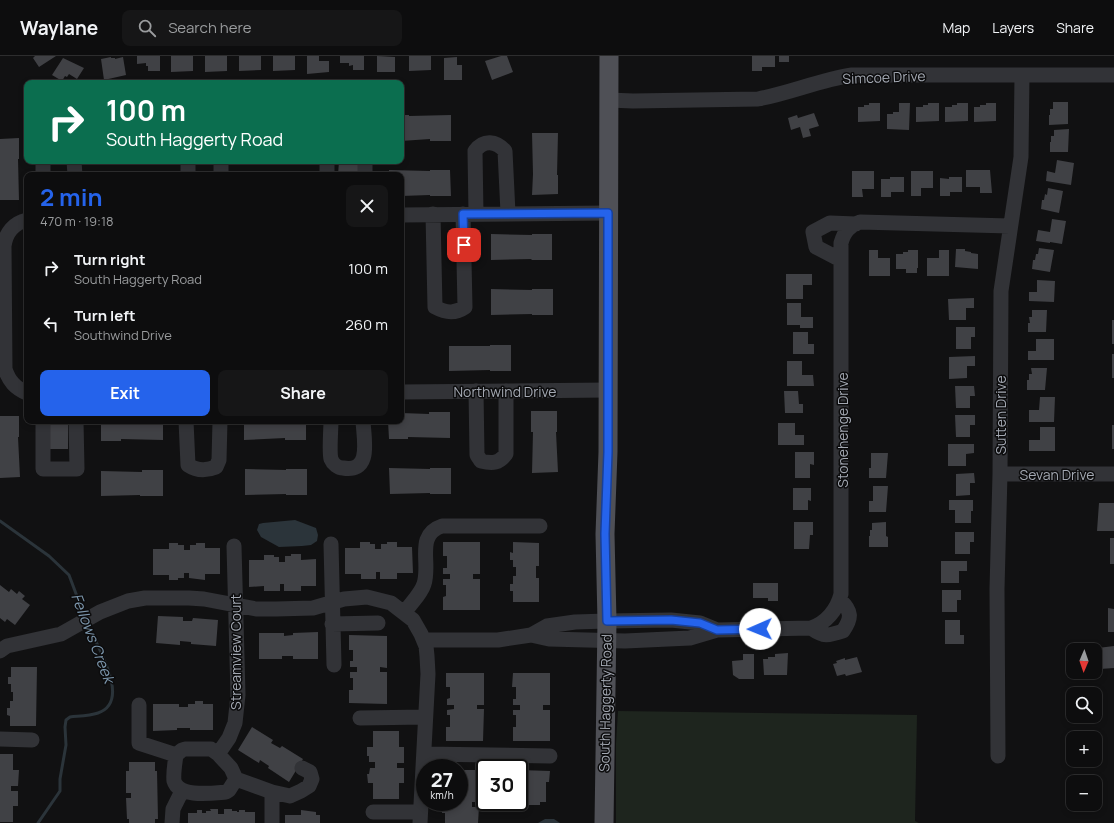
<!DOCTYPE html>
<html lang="en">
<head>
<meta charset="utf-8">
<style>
	:root { --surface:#0d0d0e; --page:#161617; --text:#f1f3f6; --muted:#9a9c9e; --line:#2d2d2e; --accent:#2563eb }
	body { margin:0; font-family:Manrope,sans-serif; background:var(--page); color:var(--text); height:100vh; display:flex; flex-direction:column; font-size:15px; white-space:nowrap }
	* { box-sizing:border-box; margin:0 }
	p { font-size:13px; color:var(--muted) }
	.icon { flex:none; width:22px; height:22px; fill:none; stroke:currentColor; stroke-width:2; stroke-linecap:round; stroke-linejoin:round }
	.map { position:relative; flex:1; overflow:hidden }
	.drawer { position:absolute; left:24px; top:116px; width:380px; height:252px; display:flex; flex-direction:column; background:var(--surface); border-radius:8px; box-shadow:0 2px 6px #0003,0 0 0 1px var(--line) }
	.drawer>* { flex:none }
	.top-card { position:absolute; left:24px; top:24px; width:380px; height:84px; border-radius:8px; box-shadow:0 2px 6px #0003,0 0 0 1px var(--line); background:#0b6e4f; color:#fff; overflow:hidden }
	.needle { width:26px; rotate:182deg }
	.buttons { position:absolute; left:1066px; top:587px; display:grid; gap:8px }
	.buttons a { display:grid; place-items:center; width:36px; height:36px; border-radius:8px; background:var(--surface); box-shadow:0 2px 6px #0003,0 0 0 1px var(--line); font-size:20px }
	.speed { position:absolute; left:416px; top:703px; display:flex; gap:8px; font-size:20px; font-weight:700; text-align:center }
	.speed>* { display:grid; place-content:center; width:52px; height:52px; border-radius:50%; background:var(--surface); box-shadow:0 2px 6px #0003,0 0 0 1px var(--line); line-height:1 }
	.speed small { font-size:10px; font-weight:400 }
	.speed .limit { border:2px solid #111; border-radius:6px; background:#fff; color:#111 }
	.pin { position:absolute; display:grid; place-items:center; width:34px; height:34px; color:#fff; margin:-17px; border-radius:8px; box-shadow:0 2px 6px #0006 }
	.me { position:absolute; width:44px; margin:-22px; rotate:269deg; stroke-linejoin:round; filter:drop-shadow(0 0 3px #0008) }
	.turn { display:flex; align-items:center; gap:14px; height:84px; padding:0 16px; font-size:18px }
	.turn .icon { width:52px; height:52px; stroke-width:2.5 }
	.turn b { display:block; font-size:28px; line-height:34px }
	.round { display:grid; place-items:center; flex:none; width:42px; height:42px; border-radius:8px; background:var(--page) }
	.headline { display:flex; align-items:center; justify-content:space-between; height:68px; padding:0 16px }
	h1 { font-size:24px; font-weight:700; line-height:30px; color:var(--accent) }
	.button { display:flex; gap:8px; margin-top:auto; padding:8px 16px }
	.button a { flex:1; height:46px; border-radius:8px; background:var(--accent); color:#fff; font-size:16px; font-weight:700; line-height:46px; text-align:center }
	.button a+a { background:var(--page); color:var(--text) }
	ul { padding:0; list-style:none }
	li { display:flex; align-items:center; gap:12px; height:56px; padding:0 16px }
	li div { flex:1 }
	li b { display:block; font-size:15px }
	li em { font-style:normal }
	header { display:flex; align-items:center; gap:24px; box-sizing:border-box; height:56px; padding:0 20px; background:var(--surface); border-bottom:1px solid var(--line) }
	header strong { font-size:19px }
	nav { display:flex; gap:22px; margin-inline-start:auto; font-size:14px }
	.search { width:280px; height:36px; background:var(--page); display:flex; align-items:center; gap:10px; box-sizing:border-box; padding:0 14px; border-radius:8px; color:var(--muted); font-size:15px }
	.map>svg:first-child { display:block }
</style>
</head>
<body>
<header>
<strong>Waylane</strong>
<div class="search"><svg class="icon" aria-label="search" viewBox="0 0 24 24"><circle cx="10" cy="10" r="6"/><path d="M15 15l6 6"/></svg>Search here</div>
<nav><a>Map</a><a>Layers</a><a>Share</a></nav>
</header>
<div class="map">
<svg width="1114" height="767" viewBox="0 0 1114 767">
	<rect width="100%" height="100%" fill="#111112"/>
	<path fill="#1e251e" d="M618,655L917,659L915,765L919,767H616V687Z"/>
	<path fill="#2b343a" d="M295,464L316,472L318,479L317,485L311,489L302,490L279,491L261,481L257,474L259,468L263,467Z
		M545,763H554L560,767H538Z"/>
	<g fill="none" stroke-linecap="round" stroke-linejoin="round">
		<path stroke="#2b343a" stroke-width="3" d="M0,465L49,500L69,519L84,559
			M38,767L60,735V723L66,689L65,671L66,664L70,661C79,660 89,660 98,657C133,645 95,588 88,568"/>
	</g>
	<path fill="#404145" d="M35,0H56L39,11L33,2Z
		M137,0H160V15H148V10H146V7L137,8Z
		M171,0H193V15L171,16Z
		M205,0H227V15L205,16Z
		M239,0H261V14L239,15Z
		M273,0H295V14L273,15Z
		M307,0H319V5H329V16L307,18Z
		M340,0H364V14H353V9L349,10V7H340Z
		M377,0L395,1V16H377Z
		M409,0H431V14L409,15Z
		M501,0H507L513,16L492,24L485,5Z
		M752,0H775V11H762V15H752Z
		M779,0H789V6H779Z
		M111,1V2H115V3L123,1L126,19L104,24L101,3Z
		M457,1V9H462V24H444V2Z
		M63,2L84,12L77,23L69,18L67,21L65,20L62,25L52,19Z
		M1053,46H1068V68L1049,69V59H1050V53H1053Z
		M869,47H880V65L858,66V51H864V49H869Z
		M899,47H910L909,74L887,73V58H893V56H899Z
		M928,47H939V65L916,66V51H923V49H928Z
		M957,47H968V65L945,66V51H952V49H957Z
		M986,47H996V65L974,66V51H980V49H986Z
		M814,57L819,70L809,73L811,80L803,82L800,71L791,74L788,62L797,59L798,62Z
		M401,59H409V60L451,59V85H430V83L401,85Z
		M1069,73L1068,96H1050V86H1051V80H1054V74Z
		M532,77H558L557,119H558V138L532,139L533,118Z
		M19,82V103H18L19,144H0V83Z
		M1057,104L1074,107L1071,129L1046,125L1047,115L1055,117Z
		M339,105H358V119H338Z
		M389,114L430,115V114H450L451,140H430V139L401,140V119H389Z
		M966,114H990L992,137H980V131H966Z
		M852,115H874V133H862L863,141H852Z
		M911,115H933V132H921V140H911Z
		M245,116L286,117V116H307V119H245Z
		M143,117H163V119H143Z
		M890,121H904V136H891V141H881V123H890Z
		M949,121H962V136H950V140H940V122L949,123Z
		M1048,132L1063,135L1059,157L1041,153L1042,144H1044L1045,138L1047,139Z
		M1052,163L1066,165L1062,188L1050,186V187L1036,185L1038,174L1050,176Z
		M491,178L532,179V178H552V204H531L532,203L491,204Z
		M1039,192L1054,194L1050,216L1032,213L1033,204H1035L1036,198H1038Z
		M956,193H965V195L971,196V197L978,198V213L955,211Z
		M869,194H878V202H890V220H869Z
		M908,194H918V212H917V217H906V213H896V198H903V196H908Z
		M939,194H949V220H927V202H939Z
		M786,218H812V229H803V243H786Z
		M1037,224L1055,225L1054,246L1029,245V236H1037Z
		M491,233L532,234V233H553V259H532V258L491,259Z
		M974,242V252H966V264H949L948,243Z
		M787,247H801V261H813V272H800V269H787Z
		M1032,254H1047L1046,276H1028V267H1030L1029,261H1032Z
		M1112,264H1114V288H1112Z
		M956,271H975V281H971V293H956Z
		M793,276H808V288H814V298H793Z
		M1036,283H1054V304H1028V295H1036Z
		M490,289H511V315H490V314L449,315V290H490Z
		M1112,298H1114V322H1112Z
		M975,300V310H967V322L949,323V301Z
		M787,305H802V319H813L814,330H787Z
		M1031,312H1047L1045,334H1027V324H1029V318H1032Z
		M955,330H974L975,340H970V352H956Z
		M784,335H798L799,348H803V357H785Z
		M1040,341H1055L1054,366H1029V354H1039Z
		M531,355H557V376H556L558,416L532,417L533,376H531Z
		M429,356H450V382L408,381V383H389L388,365H401V357L429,358Z
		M955,359H975V369H970V381H956Z
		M0,360H19V381H18L20,421L0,422Z
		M49,365H68V393H49Z
		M101,365H163V384L121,383V385H101Z
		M244,365H306V384H285V382L244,384Z
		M778,367H795V379H804V389H778Z
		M1112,369H1114V393H1112Z
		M1040,371H1055V395H1029V384H1040Z
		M948,388H974V397L966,398V410H948Z
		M795,396H814V409L810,408V422H795Z
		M871,397H888L886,422H869V412H871Z
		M389,412L430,413V412H451V438H430V437L390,438Z
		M245,413L286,414V413H307V439H286V438L245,439Z
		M142,414H163V440H140V439L101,440V415L142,416Z
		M974,417L975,427H970V439L956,440V418Z
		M873,430H888L886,456H869V445H873Z
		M793,432H811V445L808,444V454H793Z
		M949,444H973V455H971V467H955V454H949Z
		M1099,447H1114V475H1097Z
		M794,466H813V479H810L809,493H794Z
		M886,466V480L888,481V491H869V480H870V474H872V467Z
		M955,476H974V486H970V498H955Z
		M1110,482H1114V508H1110Z
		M360,486H370V488H375V493H381V488H387V486H397V491H412L413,517H397V523H380V516H376V523H361V518H345V492H360Z
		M443,486H480V518H473V523H480V554H443V541L446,540V529H443V523H450V518H443V512H447V500H443Z
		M513,486L539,487V510H536V522H539V546H513V535H510V528H513V520H516V511H513V504H510V496L513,497Z
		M169,487H178V489H184V494H190V489H196V487H205V492H220V518H205V524L189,522V517H184V522H178V524H169V519H153V493H169Z
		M291,498H301V504L316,503V530H301V535H284V528H280V535H264V530L249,531V504H264V499H274V501H279V506H285V500H291Z
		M941,505H967V515H959V527H941Z
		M753,527H778V545H768V542H753Z
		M0,529L9,536L11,533L17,538L19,535L25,540L22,543L30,549L15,569L7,563L5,566L0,562Z
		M942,534H961V544H957V556H942Z
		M1108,552L1114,553V576H1108Z
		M158,560L183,561V565H192L193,562L218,564L216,590L191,588V586L180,585V589L156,587Z
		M945,564H960V579H964V588H945Z
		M318,576V603H293V600H282V603H259V577H284V580L293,579V577Z
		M349,579L387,580V612L380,611V616H387V648L349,647V634H353V622H350V616H357V611H350V605H353V594H349Z
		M1114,590V612L1100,613L1098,592Z
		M788,597L787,619H764L763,603H768V601H775V598Z
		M743,598H754V623H739L733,619L732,605L743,604Z
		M857,601L862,616L846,620L845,618L837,620L833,608L837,607L836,605L845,602V604Z
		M11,611H37L36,670H10V660L7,659V652H10V645H13V636H11V628H8V621H11Z
		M446,617H484V649H477V653H484L483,685H446V671H450V659H447V654L454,653V649H447V643L450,642V631H446Z
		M513,617H550V649H543V654H550V685H513V671H516V659H513V654H520V649H513V643H516V631H512Z
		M195,645H203V648H213V674H190V672H177V674L153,675V648H179V651H188V648H195Z
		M252,671L273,684L271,687L280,692L282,690L303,703L289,726L268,712L269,710L260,704L259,707L238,694Z
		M373,675H399V691H404V707H397V712H404V727H399V743H373V727H368L367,718H369L370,712H375V706H369V700H367V691H373Z
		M0,698H13V714H19L18,730H11V735H18V750H13V766H0Z
		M129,706H155V715H157L158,763H155V767H129V763H127L126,742H131V737H126V715H129Z
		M459,714H479V746H472V751H479L478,767H445V757H442V751H449V746H459Z
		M519,714L550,715L549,726H546V746H540V749H520Z
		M210,753H218V758H224V753H232V755H237V756H239V754H245V756H255V767H188V757H197V754H202V757H206V755H211Z
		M301,754L316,756V759H320V767H285V759H301Z"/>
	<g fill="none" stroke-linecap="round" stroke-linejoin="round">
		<path stroke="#323337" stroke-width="15" d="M609,44L633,45L758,43C790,37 820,24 852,19H1114
			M74,105L75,119
			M221,105V119
			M327,105V119
			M43,119V105
			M188,119V105
			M365,119V105
			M433,158L435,251C446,257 455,258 465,251L463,158
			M476,158L475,95C484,83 496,85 505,95L508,157
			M401,159L608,157
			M27,164C14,167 6,176 4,190L5,313C9,325 15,332 27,337
			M841,204L816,191L813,176L830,167L856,168
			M476,335L477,399L481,405C493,408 499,407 506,398V335
			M401,336L608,334
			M43,365V413H77L76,365
			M186,365L188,409C197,415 206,415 216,411L219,404L220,365
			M331,365C331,373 329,396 331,403C333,408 338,412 343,412C372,417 364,384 363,365
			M1000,418H1114
			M331,488L334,609
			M234,490L238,639L235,667L229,682L218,698L211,693H185L182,694L176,699C175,707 173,717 174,725C179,742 212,737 226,736L229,734L236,723L272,736V767
			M405,556C411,547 421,538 424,528C431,507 415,479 442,470H540
			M332,568L378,567
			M811,572C824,581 828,580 843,575C852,562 852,555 840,544
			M531,579L549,583L625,585L690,582L717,574L811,572C826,567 837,554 841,538V187C844,176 849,170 860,166L1010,170
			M424,584H498L531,579L547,570L575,566L607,565L671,564L700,567L717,574
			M0,595L7,590L61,578L100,556L128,545L145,542H189L204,543L256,553H276L313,552L344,543L367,541L391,547L413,564L421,578L426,590L427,600L428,618L420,767
			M139,649V687L176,699
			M360,662L425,661
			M0,683L32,684
			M218,698L231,712L236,723
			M424,698L550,700
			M998,700L997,533L1000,418L1001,235L1021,101L1022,19
			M272,736L290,740L301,735L309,730L312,723L310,716L302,712
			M373,756H420
			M172,767L173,753L182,735"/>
		<path stroke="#4f5056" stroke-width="19" d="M604,767L607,565L605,478L608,396L609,0"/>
	</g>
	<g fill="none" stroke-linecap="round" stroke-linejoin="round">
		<g stroke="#184099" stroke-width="10">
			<path id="route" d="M464,189L463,158L608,157V396L605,478L607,565L671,564L700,567L717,574L760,573"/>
		</g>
		<use href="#route" stroke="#2563eb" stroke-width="7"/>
	</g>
	<g text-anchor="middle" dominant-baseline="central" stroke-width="3" stroke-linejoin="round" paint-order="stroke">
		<g font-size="14" fill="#a3a8b2" stroke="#0c0c0d">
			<text transform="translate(884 21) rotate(-2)">Simcoe Drive</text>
			<text x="505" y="335">Northwind Drive</text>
			<text transform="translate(1000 359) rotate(-90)">Sutten Drive</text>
			<text transform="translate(842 374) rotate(-90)">Stonehenge Drive</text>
			<text x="1057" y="418">Sevan Drive</text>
			<text transform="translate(235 596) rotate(-90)">Streamview Court</text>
			<text transform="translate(605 647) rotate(-89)">South Haggerty Road</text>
		</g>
		<g font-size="15" font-style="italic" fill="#7c96ac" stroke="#0c0c0d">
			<text transform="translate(93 582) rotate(69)">Fellows Creek</text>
		</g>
	</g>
</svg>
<div class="buttons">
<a><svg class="needle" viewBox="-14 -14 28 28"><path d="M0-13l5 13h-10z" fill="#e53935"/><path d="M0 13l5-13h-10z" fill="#9a9c9e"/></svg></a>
<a><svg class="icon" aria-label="search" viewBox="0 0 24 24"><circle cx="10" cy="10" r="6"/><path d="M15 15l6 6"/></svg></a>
<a>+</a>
<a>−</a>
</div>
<div class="speed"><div>27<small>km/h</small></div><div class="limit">30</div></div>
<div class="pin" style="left:464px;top:189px;background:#d93025"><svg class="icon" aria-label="arrive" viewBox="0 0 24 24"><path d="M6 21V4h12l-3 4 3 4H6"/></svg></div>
<svg class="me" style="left:760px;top:573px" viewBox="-20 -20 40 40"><circle r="19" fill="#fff"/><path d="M0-13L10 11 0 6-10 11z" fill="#2563eb"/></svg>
<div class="top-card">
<div class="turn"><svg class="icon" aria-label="right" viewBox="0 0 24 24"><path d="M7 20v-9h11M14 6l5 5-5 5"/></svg><div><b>100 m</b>South Haggerty Road</div></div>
</div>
<section class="drawer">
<div class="headline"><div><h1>2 min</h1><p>470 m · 19:18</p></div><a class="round"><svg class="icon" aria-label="close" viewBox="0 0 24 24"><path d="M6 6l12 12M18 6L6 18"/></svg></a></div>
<ul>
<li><svg class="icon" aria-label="right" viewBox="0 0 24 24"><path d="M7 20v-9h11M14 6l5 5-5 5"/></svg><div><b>Turn right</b><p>South Haggerty Road</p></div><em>100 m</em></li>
<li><svg class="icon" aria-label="left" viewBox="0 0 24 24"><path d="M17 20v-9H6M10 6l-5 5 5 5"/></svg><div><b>Turn left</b><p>Southwind Drive</p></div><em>260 m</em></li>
</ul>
<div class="button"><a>Exit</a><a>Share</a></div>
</section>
</div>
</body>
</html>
